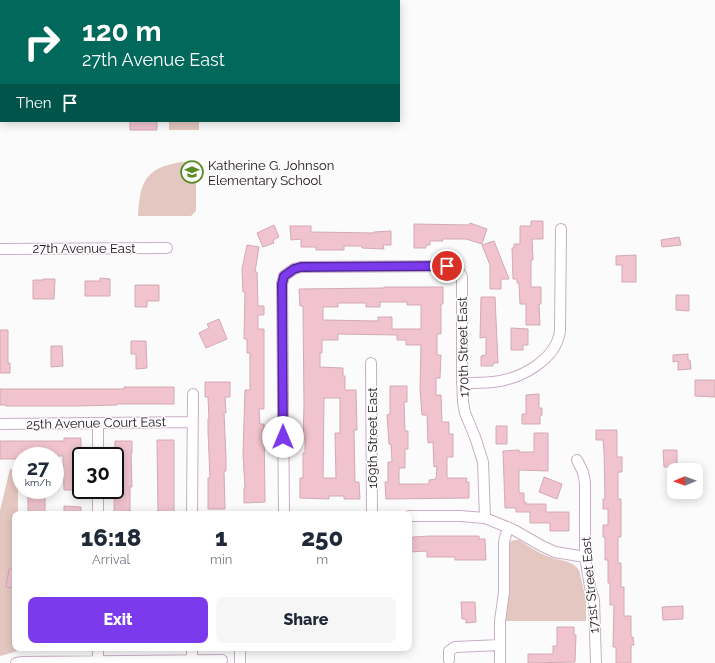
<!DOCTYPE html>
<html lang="en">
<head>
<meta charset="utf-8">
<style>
	:root { --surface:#fff; --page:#f6f6f7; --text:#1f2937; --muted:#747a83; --accent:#7c3aed }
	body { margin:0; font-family:Raleway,sans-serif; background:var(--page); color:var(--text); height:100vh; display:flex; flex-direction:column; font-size:15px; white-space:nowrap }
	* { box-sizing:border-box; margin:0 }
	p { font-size:13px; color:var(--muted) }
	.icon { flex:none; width:22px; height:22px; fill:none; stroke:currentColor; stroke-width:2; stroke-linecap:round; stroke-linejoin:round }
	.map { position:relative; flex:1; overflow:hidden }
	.details { position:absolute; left:12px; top:511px; width:400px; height:140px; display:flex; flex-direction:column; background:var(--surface); border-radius:8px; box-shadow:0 2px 10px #0003 }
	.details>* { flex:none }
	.banner { position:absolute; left:0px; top:0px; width:400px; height:122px; box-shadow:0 2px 10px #0003; background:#00695c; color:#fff; overflow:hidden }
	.needle { width:26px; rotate:269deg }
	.buttons { position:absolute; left:667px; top:463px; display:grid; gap:8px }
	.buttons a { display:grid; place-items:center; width:36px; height:36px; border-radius:8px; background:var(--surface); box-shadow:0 2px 10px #0003; font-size:20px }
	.speed { position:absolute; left:12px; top:447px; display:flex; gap:8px; font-size:20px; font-weight:700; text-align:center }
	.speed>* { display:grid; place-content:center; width:52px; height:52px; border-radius:50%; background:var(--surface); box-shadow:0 2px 10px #0003; line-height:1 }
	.speed small { font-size:10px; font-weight:400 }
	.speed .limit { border:2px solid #111; border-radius:6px; background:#fff; color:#111 }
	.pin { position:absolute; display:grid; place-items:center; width:34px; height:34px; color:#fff; margin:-17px; border:2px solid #fff; border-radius:50%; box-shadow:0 1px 4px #0007 }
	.me { position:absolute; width:44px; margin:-22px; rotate:0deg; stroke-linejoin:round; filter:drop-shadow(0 0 3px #0008) }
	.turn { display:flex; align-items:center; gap:14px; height:84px; padding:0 16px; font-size:18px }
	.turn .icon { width:52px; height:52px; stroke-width:2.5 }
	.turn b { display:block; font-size:28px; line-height:34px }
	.then { display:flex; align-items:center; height:38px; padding:0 16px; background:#0003; gap:8px; font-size:15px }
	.eta { display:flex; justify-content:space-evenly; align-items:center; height:68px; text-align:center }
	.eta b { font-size:24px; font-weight:800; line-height:28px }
	.primary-button { display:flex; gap:8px; margin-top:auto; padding:8px 16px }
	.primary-button a { flex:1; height:46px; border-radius:8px; background:var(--accent); color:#fff; font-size:16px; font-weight:800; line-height:46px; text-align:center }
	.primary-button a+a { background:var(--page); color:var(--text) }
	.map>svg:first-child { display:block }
</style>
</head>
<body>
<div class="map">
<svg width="715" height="663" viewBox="0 0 715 663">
	<rect width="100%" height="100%" fill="#fbfbfb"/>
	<path fill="#e4c7c0" d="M169,121H199V130H169Z
		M181,162L196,163V211L191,216H138C140,182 145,168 181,162Z
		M10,469H18V514H15V648H53V649L18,651L0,656V511Z
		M515,540H519C528,546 537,552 547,556C558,561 571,559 579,570L586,599V621H505L508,546L511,541Z"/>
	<path fill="#f0c3ce" stroke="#d2aab4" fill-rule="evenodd" d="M130,121H157V130H130Z
		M531,221H543V239H532L533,260H531V287H541V304H539L540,325H526V304H520L519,283H517V279H513L512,248H514V244H520V226H531Z
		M470,223L487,229L482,244L466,239H442L443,241H430V245H426V248H414V224L469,225Z
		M274,225L279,237L273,240L274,243L263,247L257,233Z
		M290,226H311V232L374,233V232L391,231V245H383L384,249L362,248V246H344V250H316V247H301V239L291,240Z
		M679,237L681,245L662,247L661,240Z
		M494,241L509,279H501V289H490V265L482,245Z
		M247,245L259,247L255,272H257L258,306H264V315H258V329H264V409H259L260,424H264L265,502L244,503V488H245L243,454L245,390H250V353H247V339H244L245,292H243L242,269Z
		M636,255V282H622V265H616V256Z
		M100,278L110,279V296H85V281H100Z
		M43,279H55L54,299H33V280H43Z
		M135,285H159V301H147V307H135Z
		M384,287H443V304H441V334H437V355H441L440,378H436V395H441L442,422H449V434H453V457H447V478H467L466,482H469V498L386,499L385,482H388V462H392L391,444H389L387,415L390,414V386H407V402H404L405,431H408V449H405V468H399V484H429V480L436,479L437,466L434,467L433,442L428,443L427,415H422L420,389L421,345H406V340H397V335L338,334V340H322V353H320V367L343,368V376H345V390H356L357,430H354L355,482H359L360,499H344V496H329V499L300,498V478H303V453H305V439H303L304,406L303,306H300L299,289L384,288ZM380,302H407V305H421V329H392V317H378V321L323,320V307H338V303H366V307H380ZM324,398H340V433H335L336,478H323Z
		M676,295H689V311L676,310Z
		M481,297H495L498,363H493V366H481V356L486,355V337L480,338Z
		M219,319L227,339L206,348L199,333L209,328L207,324Z
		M511,328L528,329V345H523V350H511Z
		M0,330H8V363H10V373H0Z
		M131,341H146L147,368L136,369V354H131Z
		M51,346H62L63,366L51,367Z
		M688,354V360H690L691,369L678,370V361L673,362V355Z
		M695,380H715V397L695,396Z
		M205,382H230V397H225L226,413H224L226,458V471H224L225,509H208V478H210L208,431V419H209L208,397H205Z
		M124,387H174V404H117V405L79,406H6V405H0V389H124Z
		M539,394V408H542V415L540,416V424H522V414H526V395Z
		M496,426H507V444H496Z
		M596,430H617V457H622V472H618V499H621V537H618V563H621V587H624V616H631V637H633L634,645H631V663H616V647H613L614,605H610V583H608V560H605V537H603V525H608V509H603V499H605L604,451L603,440H596Z
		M534,433H548V471L519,470V493H524V503L526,502V504H546V512H569V531H550V523H530V512H516V508H505L503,451L519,450V452H534Z
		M64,438H81V490H64L63,456H21V459H0V441H64Z
		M157,440H174V514H158Z
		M115,441H132V453H131L132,487H130V514H114Z
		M663,450H677V467H664Z
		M544,477L562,484L557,499L539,492Z
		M28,490H45V512H28Z
		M64,506L81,507V514H64Z
		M430,536H479V539H485L486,560H455V557H427V551L409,552V538H414L413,537Z
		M9,569L15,570V588L6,587Z
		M461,602H475L476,622L466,623V619H462Z
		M683,606V619L663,620L662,607Z
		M557,627H574V635H576L575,662L528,663V654H553V646H557Z"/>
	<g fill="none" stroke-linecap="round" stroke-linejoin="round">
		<g stroke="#c9adc6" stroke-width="12">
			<path id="minor" d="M0,249L167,248
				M371,363L372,514
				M462,383C472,383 483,383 493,382C521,379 556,360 560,331L561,229
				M0,424L192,422
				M98,456V423
				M577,460L583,472L585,483V557L590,587L594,600L596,663
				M98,514V490
				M192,514L193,394
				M284,514L282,284L284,276L294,269L301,267L447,266C455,267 459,269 462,277V379L463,402L465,413L475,437L483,462L485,518
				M409,516H460L485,518L514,530L542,546L555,552L585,557
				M192,648V660
				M449,660V651L455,647L500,645
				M98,661V648
				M16,663L23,662L222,660
				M240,663V648
				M500,663V621L504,592V542L508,527"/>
		</g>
		<use href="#minor" stroke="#fff" stroke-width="10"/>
	</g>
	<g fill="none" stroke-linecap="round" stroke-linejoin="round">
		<g stroke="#51269a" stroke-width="10">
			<path id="route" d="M283,437L282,284L284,276L294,269L301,267L447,266"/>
		</g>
		<use href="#route" stroke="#7c3aed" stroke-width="7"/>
	</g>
	<defs>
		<g id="school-ring" transform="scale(1.15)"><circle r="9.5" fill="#fbfbfb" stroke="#588c25" stroke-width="1.5"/><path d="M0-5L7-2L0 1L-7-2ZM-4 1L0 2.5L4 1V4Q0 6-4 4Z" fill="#588c25"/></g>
	</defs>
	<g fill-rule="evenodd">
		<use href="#school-ring" x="192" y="172"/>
	</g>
	<g text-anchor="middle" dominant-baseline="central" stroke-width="3" stroke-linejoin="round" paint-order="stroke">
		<g font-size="13" fill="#1f141e" stroke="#fbfbfb" text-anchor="start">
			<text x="208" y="165">Katherine G. Johnson<tspan x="208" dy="15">Elementary School</tspan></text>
		</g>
		<g font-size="13" fill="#1f141e" stroke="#fbfbfb">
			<text x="84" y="248">27th Avenue East</text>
			<text transform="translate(463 347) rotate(-91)">170th Street East</text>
			<text transform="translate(96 423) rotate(-1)">25th Avenue Court East</text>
			<text transform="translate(372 438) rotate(-90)">169th Street East</text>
			<text transform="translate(590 585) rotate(-95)">171st Street East</text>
		</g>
	</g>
</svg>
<div class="buttons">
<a><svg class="needle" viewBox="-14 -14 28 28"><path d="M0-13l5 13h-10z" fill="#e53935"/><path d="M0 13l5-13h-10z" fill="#747a83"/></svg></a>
</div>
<div class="speed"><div>27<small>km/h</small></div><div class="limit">30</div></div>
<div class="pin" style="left:447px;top:266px;background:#d93025"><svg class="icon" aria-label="arrive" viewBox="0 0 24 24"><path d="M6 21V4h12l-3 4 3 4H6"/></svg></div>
<svg class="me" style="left:283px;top:437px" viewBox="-20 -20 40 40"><circle r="19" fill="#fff"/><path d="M0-13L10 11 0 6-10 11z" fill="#7c3aed"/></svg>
<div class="banner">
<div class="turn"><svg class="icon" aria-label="right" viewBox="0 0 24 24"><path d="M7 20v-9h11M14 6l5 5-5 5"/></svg><div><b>120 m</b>27th Avenue East</div></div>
<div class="then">Then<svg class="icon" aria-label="arrive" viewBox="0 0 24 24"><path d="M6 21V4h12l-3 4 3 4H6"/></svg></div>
</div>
<section class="details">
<div class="eta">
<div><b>16:18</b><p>Arrival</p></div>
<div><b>1</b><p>min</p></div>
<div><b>250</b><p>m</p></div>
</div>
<div class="primary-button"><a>Exit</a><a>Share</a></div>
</section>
</div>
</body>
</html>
